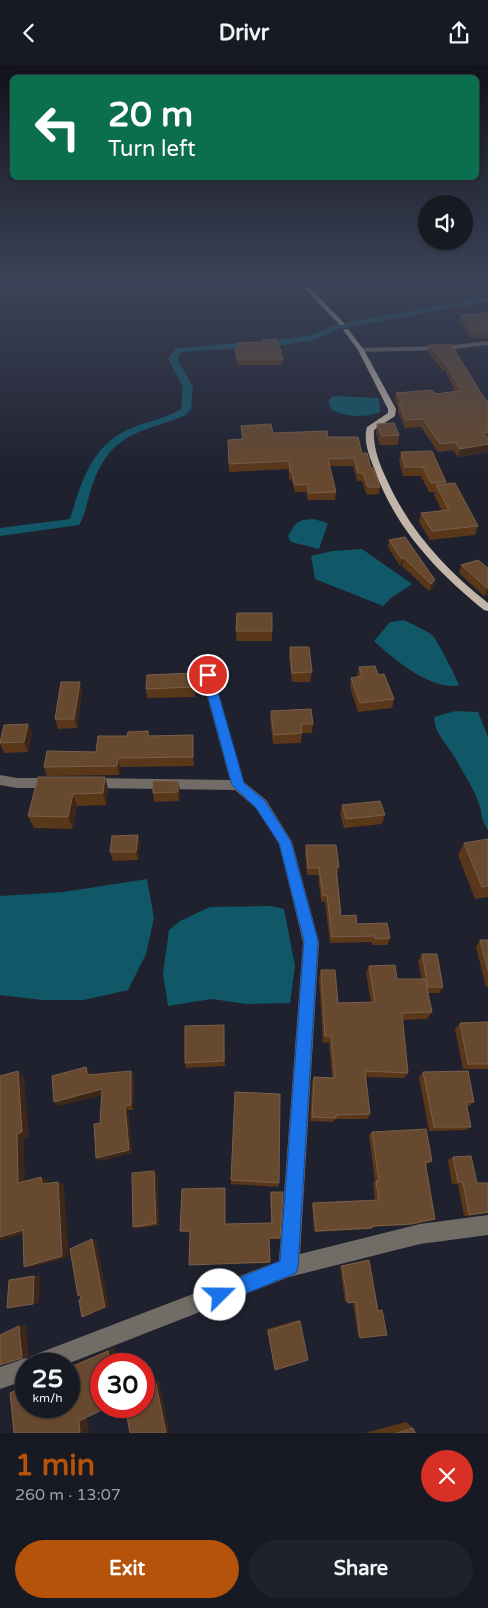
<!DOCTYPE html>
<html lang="en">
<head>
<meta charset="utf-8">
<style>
	:root { --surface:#171923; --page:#20222b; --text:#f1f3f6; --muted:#9ea0a6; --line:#363841; --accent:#b45309 }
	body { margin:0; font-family:"Varela Round",sans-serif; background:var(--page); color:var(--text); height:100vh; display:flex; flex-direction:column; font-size:19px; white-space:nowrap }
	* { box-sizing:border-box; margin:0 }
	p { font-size:16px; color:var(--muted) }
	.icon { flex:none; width:28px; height:28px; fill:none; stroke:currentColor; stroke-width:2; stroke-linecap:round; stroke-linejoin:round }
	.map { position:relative; height:1368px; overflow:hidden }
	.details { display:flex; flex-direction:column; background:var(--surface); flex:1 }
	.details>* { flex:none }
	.hud { position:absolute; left:10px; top:10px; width:469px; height:105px; border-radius:8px; box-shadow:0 1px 4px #0004,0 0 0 1px var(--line); background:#0b6e4f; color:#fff; overflow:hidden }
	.tools { position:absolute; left:418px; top:130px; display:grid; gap:10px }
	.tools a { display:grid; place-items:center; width:55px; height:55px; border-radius:50%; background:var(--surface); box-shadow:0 1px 4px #0004,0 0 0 1px var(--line); font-size:25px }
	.speed { position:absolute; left:15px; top:1288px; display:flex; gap:10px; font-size:25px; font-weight:700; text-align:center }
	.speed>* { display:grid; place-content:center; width:65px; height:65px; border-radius:50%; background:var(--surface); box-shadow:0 1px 4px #0004,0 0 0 1px var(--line); line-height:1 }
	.speed small { font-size:12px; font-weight:400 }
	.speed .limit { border:8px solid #d22; background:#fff; color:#111 }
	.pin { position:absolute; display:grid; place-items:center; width:42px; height:42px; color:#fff; margin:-21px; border:2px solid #fff; border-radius:50%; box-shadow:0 1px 5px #0007 }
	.me { position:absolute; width:55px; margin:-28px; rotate:68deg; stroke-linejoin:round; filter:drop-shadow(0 0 4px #0008) }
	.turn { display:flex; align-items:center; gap:18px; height:105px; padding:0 15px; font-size:22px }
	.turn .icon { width:65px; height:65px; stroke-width:2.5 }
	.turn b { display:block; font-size:35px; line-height:42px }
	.round { display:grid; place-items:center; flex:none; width:52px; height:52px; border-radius:26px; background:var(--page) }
	.overview { display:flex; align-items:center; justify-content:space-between; height:85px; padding:0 15px }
	h1 { font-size:30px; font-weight:800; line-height:38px; color:var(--accent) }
	.cta { display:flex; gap:10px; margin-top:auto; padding:10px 15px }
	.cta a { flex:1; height:58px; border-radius:30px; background:var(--accent); color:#fff; font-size:20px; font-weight:800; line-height:58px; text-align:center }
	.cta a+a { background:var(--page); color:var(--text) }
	header { display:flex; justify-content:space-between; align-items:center; height:65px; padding:0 15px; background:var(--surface); font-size:22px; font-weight:800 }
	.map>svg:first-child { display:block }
</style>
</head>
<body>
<header><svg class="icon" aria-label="back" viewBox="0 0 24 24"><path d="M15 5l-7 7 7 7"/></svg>Drivr<svg class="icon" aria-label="share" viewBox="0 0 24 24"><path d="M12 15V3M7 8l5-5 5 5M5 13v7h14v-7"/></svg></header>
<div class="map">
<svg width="488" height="1368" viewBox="0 0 488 1368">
	<rect width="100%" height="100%" fill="#1f212f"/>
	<path fill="#105767" d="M333,331L379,333L380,347C363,353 348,352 332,345L328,336Z
		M313,454L328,458L319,484L291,477L288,471C296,458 296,455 313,454Z
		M362,484L412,519L391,533L383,541L315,514L311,491L332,486Z
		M404,555C413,560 424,564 432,570C436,573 457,614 459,620C433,627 392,593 374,576L390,557Z
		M456,646L478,647L488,672V765C480,752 483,751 479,739C474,723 463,708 455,693C447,678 435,670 434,652Z
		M147,814L154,853L146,889L128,925L84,935H42L0,930V831L63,827Z
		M271,841L284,844L295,901L290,938L247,939L212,934L168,941L163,909L169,865L180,856L210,842Z"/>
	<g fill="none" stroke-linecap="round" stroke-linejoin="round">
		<path fill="#105767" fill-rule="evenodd" d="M488,232V236L339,264L314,275L277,281L182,287L177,294L193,322L191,345L184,351C140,368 113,367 94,416C88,429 87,447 79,460L0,471V463L70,454C82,415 92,378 134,362C149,356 167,353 181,344L183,322L168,294L176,283L277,275L312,270L337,259Z"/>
		<path fill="#726c66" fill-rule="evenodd" d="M488,276V280L444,285L361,287L358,285L361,283L444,281Z
			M207,605L213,609L244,717L266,735L292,777L319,877L300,1189L420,1159L488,1150V1170L420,1179L289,1212L67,1299H26V1315L0,1324V1302L26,1293L30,1295L31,1291L39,1288L279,1196L303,877L279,779L256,743L235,725L89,723L84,722L83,718L84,714L89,713L230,715L201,609Z
			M0,710L17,713H52L57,714L58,718L57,722L52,723H17L0,720Z"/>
		<path fill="#c3b6a9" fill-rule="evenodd" d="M300,219H306L344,258V260H340Z
			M344,264H348L364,285L396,344L395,351L374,365C373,382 379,398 386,413C409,465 444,503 488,538V546L484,545C436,506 395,463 374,403C369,391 363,375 367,362L388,348V344L358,285L343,265Z"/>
	</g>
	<path fill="#5a3719" d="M488,248V273H472L459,257L461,250Z
		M262,275L283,294L282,300H237L235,283H238V278L262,277Z
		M429,280L486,336L488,335V387L458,392L453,385L438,387L421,362L405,363L398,347V341L395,336L396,328L435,329L455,326L445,305L443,306L428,287Z
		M377,359L399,370L398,380H380L376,368Z
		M241,361L273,368L328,372L362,388L371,403L380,422L379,429L367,430L362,416H357L353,401H329L336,427L335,435H308L306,427H295L291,414L289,415V404L229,407L228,375L242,374Z
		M401,387L446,417L445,419L478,461L475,470L430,475L419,457L421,448L442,446L434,430L435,427H429L421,411H403L399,396Z
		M389,475L435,515L433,523L429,526L402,501H400L388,482Z
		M461,500L488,503V529L484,531L459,508Z
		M237,548L272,566V576H236Z
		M290,582L312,607L310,617H292L289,592Z
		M359,602L378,610L394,634L392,643L358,647L350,622L351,613L357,612Z
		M194,608L195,632L147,633L146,624Z
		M80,617L82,626L77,663L58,664L55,654Z
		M271,646L313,659L312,668H302L301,678L273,679L270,655Z
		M148,666L149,671L193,670L194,679V701L120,702L119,710L47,711L44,702L96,687L127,671Z
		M32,668L28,687L4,688L0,679V677Z
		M105,712L108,724L106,740L77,741L73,764L34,763L28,751Z
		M180,725L179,736L154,737L153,728Z
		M342,740L385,750L382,759L344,763L340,749Z
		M138,770L140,779L138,795L113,796L110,787Z
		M488,774V832L475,834L458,790L464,778Z
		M306,780L339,802L337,809L341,851L390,873L387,880H372V877L330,878L325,837H321L318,810H307L305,788Z
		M480,875H488V922H486L476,882Z
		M422,889L443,922L439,928H428L432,947L427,954L402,955L408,1008L404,1013L366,1012L370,1049L367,1054H335L333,1057L310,1056L312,1017L314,1012L332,1013L329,977L323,978L319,912L321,905L338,938L371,937L366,908L369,901L397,914H422L418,896Z
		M488,957V1004H463L455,964L460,958Z
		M224,960L225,1001L186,1003L185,998Z
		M86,1002L90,1007V1010L131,1006L134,1011L133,1045H128L132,1088L100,1096L102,1030L59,1041Z
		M423,1007L474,1037L469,1041H467L471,1062L465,1065L429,1066L419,1012Z
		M372,1067L432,1096L427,1099H426L435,1154L408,1160L372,1162V1163L369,1164L314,1167L312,1140L313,1138L375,1135L373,1118L375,1117L369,1070Z
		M453,1092L477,1118H488V1148L464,1151L458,1119H452L448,1095Z
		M157,1108L159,1160L136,1163L133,1162Z
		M231,1115L279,1118L278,1122L231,1119Z
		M225,1123V1159L271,1158L270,1129L271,1127L280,1173L279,1174H269L270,1197L269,1198L189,1200L190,1167H182L180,1166Z
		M369,1195L378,1245H382L360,1273L358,1271L353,1237H345L340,1201Z
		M298,1255L300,1256L275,1305L267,1264Z
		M114,1283L116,1299H101V1341H110L86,1352L89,1368H14L10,1328L26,1321V1341H69V1302Z
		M159,1316L144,1341V1323Z
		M406,1357L413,1363L415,1368H365Z"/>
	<path fill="#3c2719" d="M488,379V387L458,392L460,384Z
		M404,493L402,501H400L402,494Z
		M435,515L433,523L429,526L431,519Z
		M487,523H488V529L484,531Z
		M80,617L82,626L77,663L74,654Z
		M28,659L32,668L28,687L24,677Z
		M193,670L194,679V701L193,692Z
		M118,693L120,702L119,710L117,701Z
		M105,712L108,724L106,740L103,728Z
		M178,716L180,725L179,736L178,727Z
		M73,729L77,741L73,764L68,752Z
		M138,770L140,779L138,795L136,787Z
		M86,1002L90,1007V1015L87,1010Z
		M18,1006L24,1012L29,1072L24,1074L25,1121L18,1118L17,1069Z
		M131,1006L134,1011L133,1045L131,1040Z
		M102,1024L105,1029L59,1041L54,1037Z
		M125,1041L128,1045L132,1088L100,1096L96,1093Z
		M154,1106L157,1108L159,1160L156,1158Z
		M41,1112L48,1115L49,1122L42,1119Z
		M58,1117L64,1120L69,1192L32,1202H24Z
		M23,1165L31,1167L0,1176V1172Z
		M92,1174L96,1175L109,1241L87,1251L82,1252Z
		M34,1211H40L39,1238L33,1239Z
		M26,1260L29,1292L22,1294L19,1261Z
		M114,1283L116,1299H110L108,1286Z
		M159,1316L169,1368H166L156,1319Z
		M86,1350L89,1368H80L79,1356Z"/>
	<path fill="#67492f" stroke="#795f4b" d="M488,248V265L474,266L461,250Z
		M277,274L283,294H237L235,283H238V278L263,277L262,275Z
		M451,279L486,336L488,335V359H486L488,362V367L482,368L488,374V379L460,384L455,377L440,379L423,354L406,355L399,339L402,337L396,328L432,325L435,329L461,326L446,298H444L429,280Z
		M394,358L399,370L382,371L377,359Z
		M271,359L273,368L327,366L328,372H358L362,388H367L371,403H374L380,422H368L363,408H358L354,393L328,394L336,427L309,428L307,419L295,420L292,407H290L289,396L229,399L228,375L243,374L241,361Z
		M432,386L446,417L431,418L423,402H405L401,387Z
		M455,418L478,461L432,466L421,448L449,445L436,420Z
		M405,472L435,515L431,519L404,493L402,494L389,475Z
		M478,495L488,503V523H487L461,500Z
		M237,548H272V566H236Z
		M290,582H309L312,607L292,608Z
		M375,601L378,610L384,609L394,634L360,638L351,613L362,611L359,602Z
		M194,608V622L146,624L147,610Z
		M61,617H80L74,654H55Z
		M311,644L313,659H301L302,668L274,670L271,646Z
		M28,659L24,677L0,678L4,660Z
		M148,666V671L193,670V692L118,693L117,701L44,702L47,686L96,687L98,671H127L128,667Z
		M38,712H105L103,728L73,729L68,752L28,751Z
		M153,716H178V727L153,728Z
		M380,736L385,750L346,754L342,740Z
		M138,770L136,787H110L112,771Z
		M488,774V821L482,822L464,778Z
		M306,780H336L339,802H336L341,851L356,850L357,859L387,858L390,873L375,874L374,871L332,872L327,830L323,831L319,803H308Z
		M480,875H488V906Z
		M422,889H437L443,922H428Z
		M395,900L397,914H425L432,947L402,948L408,1008L365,1006L370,1049L336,1050V1053L312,1052L314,1012L335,1013L331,971H325L321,905H335L338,938L375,937L369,901Z
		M488,957V999H468L460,958Z
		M224,960V996L185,998V961Z
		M86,1002L87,1010L131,1006V1040L125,1041L129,1085L96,1093L94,1059L100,1058L102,1024L54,1037L52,1011Z
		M18,1006L22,1067L17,1069L18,1118L41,1112L42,1119L58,1117L62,1191L24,1202L23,1165L0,1172V1011Z
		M468,1006L474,1037H466L471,1062H434L423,1007Z
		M235,1027L280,1029L279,1118L231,1115Z
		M426,1064L432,1096L425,1097L435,1154L412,1159L372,1161V1163L316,1166L313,1138L379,1135L376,1116H379L372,1067Z
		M471,1091L477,1118H488V1147L469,1150L463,1117H458L453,1092Z
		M154,1106L156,1158L133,1162L132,1108Z
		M225,1123V1159L272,1158L271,1127H283L280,1173H269L270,1197L189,1200L190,1166H180L182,1124Z
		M92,1174L105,1242L82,1252L79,1235L81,1234L80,1230L78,1231L70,1184Z
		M369,1195L378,1246L382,1245L387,1270L360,1273L356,1237L348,1238L342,1201Z
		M34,1211L33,1239L7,1243L9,1215Z
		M300,1256L308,1295L275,1305L268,1266Z
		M19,1261L22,1294H19L0,1300V1270Z
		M108,1286L110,1299H101V1341H110L79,1356L80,1368H14L10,1328L26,1321V1341H69V1303Z
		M156,1319L166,1368H130L125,1341H144V1325Z
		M413,1363L415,1368H397Z"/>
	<linearGradient id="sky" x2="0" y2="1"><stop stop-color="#11121a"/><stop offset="0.53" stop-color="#3c4358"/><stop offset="1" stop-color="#3c4358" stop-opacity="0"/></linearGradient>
	<rect width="488" height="410" fill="url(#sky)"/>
	<path fill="#1a73e8" stroke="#114b97" d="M208,606L213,610L244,718L265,736L291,777L318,876L298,1202L296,1208L220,1239L214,1236L211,1230L214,1223L280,1196L304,876L279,778L256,743L232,720L202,610Z"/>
</svg>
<div class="tools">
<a><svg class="icon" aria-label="sound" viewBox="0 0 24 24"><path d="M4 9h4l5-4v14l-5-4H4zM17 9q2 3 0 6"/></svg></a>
</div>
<div class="speed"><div>25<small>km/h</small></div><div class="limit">30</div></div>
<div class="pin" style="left:208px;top:610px;background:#d93025"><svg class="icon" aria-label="arrive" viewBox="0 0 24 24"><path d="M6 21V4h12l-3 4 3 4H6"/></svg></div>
<svg class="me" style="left:220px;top:1230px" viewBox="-20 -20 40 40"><circle r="19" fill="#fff"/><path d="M0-13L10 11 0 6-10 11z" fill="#1a73e8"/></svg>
<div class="hud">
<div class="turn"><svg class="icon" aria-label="left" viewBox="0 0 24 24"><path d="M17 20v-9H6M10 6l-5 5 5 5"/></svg><div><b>20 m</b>Turn left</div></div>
</div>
</div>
<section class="details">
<div class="overview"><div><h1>1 min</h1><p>260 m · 13:07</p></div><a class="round" style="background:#d93025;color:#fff"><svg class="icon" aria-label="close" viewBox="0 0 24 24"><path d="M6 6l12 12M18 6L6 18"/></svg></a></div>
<div class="cta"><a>Exit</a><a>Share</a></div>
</section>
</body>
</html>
